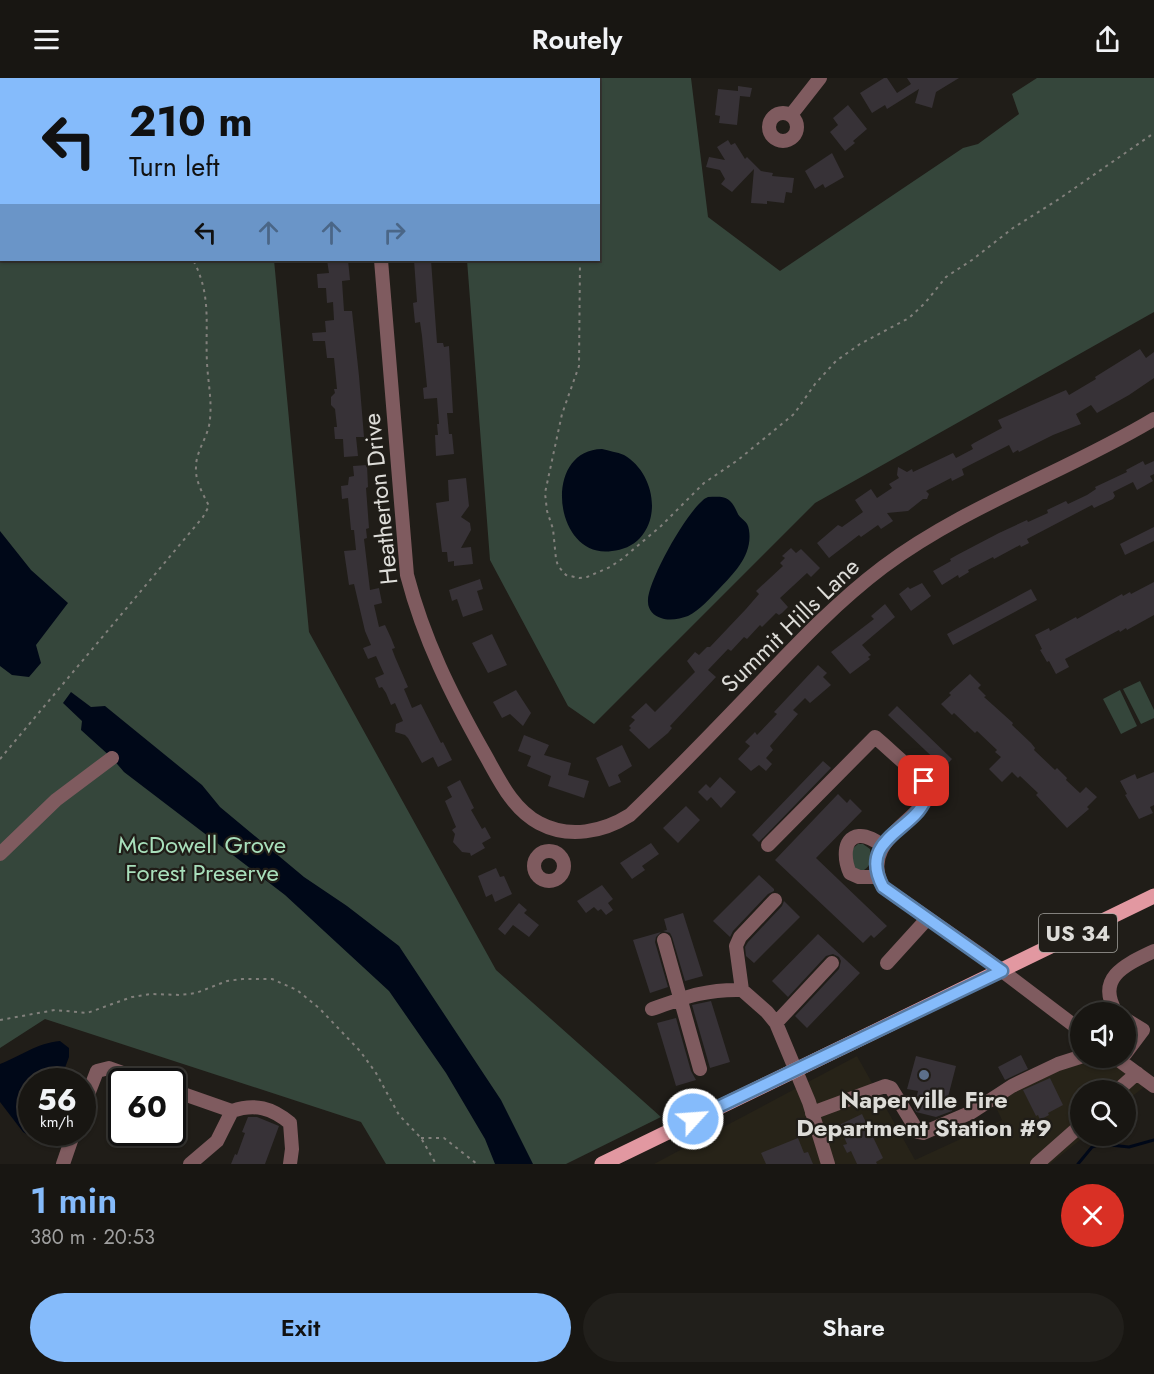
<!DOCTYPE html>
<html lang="en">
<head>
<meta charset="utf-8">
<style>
	:root { --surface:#181612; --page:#211f1b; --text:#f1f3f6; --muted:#9f9f9f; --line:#363532; --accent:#85bbfb }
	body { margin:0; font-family:Jost,sans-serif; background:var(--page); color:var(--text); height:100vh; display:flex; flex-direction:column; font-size:22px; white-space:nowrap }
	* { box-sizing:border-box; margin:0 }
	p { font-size:20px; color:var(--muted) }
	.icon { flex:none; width:33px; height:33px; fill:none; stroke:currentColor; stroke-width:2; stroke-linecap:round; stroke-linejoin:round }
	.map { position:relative; height:1086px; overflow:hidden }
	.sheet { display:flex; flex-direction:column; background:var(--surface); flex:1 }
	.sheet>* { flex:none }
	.top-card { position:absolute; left:0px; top:0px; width:600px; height:183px; box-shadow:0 2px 4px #0004,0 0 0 2px var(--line); background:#85bbfb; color:#111; overflow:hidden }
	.fabs { position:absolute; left:1070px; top:924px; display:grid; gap:12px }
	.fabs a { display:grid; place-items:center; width:66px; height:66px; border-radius:50%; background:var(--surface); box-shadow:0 2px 4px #0004,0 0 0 2px var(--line); font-size:30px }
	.speed { position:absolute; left:18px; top:990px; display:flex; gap:12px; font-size:30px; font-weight:700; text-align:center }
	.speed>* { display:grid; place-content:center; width:78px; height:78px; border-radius:50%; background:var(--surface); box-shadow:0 2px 4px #0004,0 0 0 2px var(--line); line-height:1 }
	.speed small { font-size:15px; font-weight:400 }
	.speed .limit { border:3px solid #111; border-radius:9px; background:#fff; color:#111 }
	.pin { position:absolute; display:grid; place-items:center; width:51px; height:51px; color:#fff; margin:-26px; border-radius:12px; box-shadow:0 3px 9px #0006 }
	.me { position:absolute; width:66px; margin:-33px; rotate:64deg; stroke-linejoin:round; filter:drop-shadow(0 0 4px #0008) }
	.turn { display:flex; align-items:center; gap:21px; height:126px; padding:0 30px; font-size:27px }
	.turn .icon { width:78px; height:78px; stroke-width:2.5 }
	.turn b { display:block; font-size:42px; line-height:51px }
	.lanes { display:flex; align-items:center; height:57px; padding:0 30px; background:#0003; justify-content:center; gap:30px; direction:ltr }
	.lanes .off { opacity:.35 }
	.round { display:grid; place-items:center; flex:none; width:63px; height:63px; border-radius:32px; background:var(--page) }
	.overview { display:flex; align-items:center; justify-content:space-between; height:102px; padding:0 30px }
	h1 { font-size:36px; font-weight:600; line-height:45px; color:var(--accent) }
	.primary-button { display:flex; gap:12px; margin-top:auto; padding:12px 30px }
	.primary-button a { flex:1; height:69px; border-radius:36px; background:var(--accent); color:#111; font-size:24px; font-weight:600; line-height:69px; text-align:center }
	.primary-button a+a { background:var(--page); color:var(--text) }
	header { display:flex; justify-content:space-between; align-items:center; height:78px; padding:0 30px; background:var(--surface); font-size:27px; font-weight:600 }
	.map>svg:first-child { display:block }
</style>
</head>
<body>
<header><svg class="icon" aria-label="menu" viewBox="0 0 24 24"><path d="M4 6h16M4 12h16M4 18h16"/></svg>Routely<svg class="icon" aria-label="share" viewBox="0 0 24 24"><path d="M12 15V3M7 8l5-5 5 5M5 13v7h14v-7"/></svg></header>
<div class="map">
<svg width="1154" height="1086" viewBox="0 0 1154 1086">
	<rect width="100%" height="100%" fill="#201d18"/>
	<path fill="#272318" d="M1080,972V980H1111L1149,1005L1125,1024V1012H1080V1058H1085L1050,1086H654L857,978L915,1082L1002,1042L990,1017Z"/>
	<path fill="#35463b" d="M0,0H258V1L2,2V182H274L309,554L496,892L661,1039L566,1086H386L361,1044L45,941L0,970Z
		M453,0H691L708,139L780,193L963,70L978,66L1019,36L1012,16L1037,0H1154V234L815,425L594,646L568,628L490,482L467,182H598V2Z
		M1140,603L1154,632V640L1141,646L1123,611Z
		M1120,612L1137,648L1121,656L1103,621Z
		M858,766H863L870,771C871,781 872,788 862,793L853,790L851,772Z"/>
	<path fill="#000818" d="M602,371C609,373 617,374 624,377C652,393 662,436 640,460C633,468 622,472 612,473C554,482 541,372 602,371Z
		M708,419C724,418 730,418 737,434C740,442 748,442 749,452C753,477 734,495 719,511C710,520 700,532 688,538C680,541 669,543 661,540C654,538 648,532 648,524C646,505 691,425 708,419Z
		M0,453L31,492L68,525L36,567L41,585L29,599L12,597L0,588Z
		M71,614L91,629L105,628L202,707L220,729L304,799L347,828L399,868L501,1022L533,1086H495L485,1061L446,995L389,913L285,817L124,694L112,680L81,652L82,643L63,625Z
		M60,963L69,970V979L60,1003L32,1004V1054L37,1055L28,1057L23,1054L0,1024V986C21,978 37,965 60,963Z"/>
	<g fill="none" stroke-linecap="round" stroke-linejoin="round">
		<path stroke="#000818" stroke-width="3" d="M1078,1086L1092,1069L1101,1066L1129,1069L1154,1062"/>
	</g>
	<path fill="#373237" d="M884,0H887L897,15L911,6L907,0H959L936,14L932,30L915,25L919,11L887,31L885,27L872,35L860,15Z
		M738,8L752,10L750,19L740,18L737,47L719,45L720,38L715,37L718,11L738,13Z
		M848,27L867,51L853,63L855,65L845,73L830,54L838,47L833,40Z
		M728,62L731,67L735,65L745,81L747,79L761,93L773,95L772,98L794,100L792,115L786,114L784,125L767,123V126L751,125L754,91L732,114L721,106L725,101L720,92L706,89L709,79L725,82L717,69Z
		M832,75L844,99L825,110L823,106L815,111L805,93Z
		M327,182H348L350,202L342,203L344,233H352L359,298L364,359H356L358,378L344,379L343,361H335L334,349H337L335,331L331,327V319L335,315L334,311H337L334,280H327L325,263H313L312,255L326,254L325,243L334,242L333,224L327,225L326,210H318L317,196L329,195Z
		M414,182H431L437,265H443L444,269L449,268L453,335H447L449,356H452L454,376L436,378L435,357H438L437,346H439L437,320L424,321L423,310L427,309L422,258L420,244L415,245L413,225L417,224Z
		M1140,271L1146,280L1154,274V300L1129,317L1097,335L1091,327L1076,336L1081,346L1053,357L1019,374L1018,372L1013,375L1009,367L962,391L964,397L952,403L951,400L926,413L929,416L927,421H923L908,433L887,435L893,443L881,451L878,447L861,459L859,457L829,480L817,465L838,447L842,449L863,434L855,422L871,411L877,420L892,410L889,406L899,400L897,397L898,389L907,394L912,391L913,394L953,375L956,380L973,371L971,367L974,365L1002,350L998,342L1066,312L1069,317L1096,301L1095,299Z
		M1143,383L1145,387L1154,383V396L1150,398L1153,403L1137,412L1133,404L1113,414L1115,418L1113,421L1094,430L1092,427L1027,461L1029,465L1021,469L1020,467L994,481L993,479L968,492L969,494L959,500L958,497L942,507L933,493L951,483L950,481L957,477L999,455L1027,442L1028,444L1048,435L1047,432L1066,423L1068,426L1087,417L1096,411L1095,409L1127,394L1126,392Z
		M367,387L368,409L366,410L369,450L366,451L367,460L364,461L370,512L379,510L382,525L374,527L379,549L385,547L391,560L395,570L392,571L395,579L408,609L404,611L412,630L421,626L441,665L443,664L452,682L438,689L433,679L422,685L408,660L405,657L395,654L396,646L403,643L395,625L391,627L386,615L382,609L379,610L375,600L384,596L376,578L368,581L363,570L371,567L365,553L354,506L349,507L344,473L356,472L354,452H351L348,420L342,421L341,408L348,407L349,399L354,398L353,388Z
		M466,400L469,428L461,439L470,445L471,452L461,470L471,469L473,486L454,488V483L448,484L447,474H442L436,425L449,423L448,402Z
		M1154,449V463L1125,477L1120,466Z
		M791,470L796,475L801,471L820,490L811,499L807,495L780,520L788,529L782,535L779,537L776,535L762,549L760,547L747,561L744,559L731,573L728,571L708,592L716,599L670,648L672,650L668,655L649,671L629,652L631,650L629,648L635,642L631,639L646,625L655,634L695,594L687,583L695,574L699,577L707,569H710L746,531L759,516L756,513L783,488L780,485L785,480L782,478Z
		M480,501L483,511L477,513L483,532L463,539L457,521L452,523L449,512Z
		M1154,504V537L1127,552L1126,550L1120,554L1119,552L1065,581L1069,589L1056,596L1049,583L1047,584L1043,577L1040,572L1042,571L1035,557L1049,550L1050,553L1076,539L1077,541L1122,516L1123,518L1130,514L1131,516Z
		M922,505L931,518L911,533L899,516L908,509L910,511Z
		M1031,511L1037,522L953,567L947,556Z
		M885,526L895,539L862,567L871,577L868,579L870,581L850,596L831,574L874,541L871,538Z
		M492,556L507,587L488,595L472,565Z
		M818,587L827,595L823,599L831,607L810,625L805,620L793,632L798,636L770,668L773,672L766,680L772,686L766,693L759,687L751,693L738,681L750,668L745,664L755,654L757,657L777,636L774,634Z
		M970,596L981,607L978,610L986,618L984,619L1013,645L1012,647L1031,665L1035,670L1034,672L1055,692L1057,690L1067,700L1066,702L1080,715L1086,709L1097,719L1087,729L1089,731L1067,750L1036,717L1038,715L1020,698L1018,700L1012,694L1002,704L989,691L1001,679L995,674L997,672L977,653L975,655L954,635L952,637L941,626L951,617L949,615Z
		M516,612L531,635L523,648L510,636L502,640L493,624Z
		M897,628L952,681L944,690L888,637Z
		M524,657L549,667L544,677L571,685L568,697L589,703L584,720L548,708L551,698L527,688L531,678L518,673Z
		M622,667L632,688L618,697L621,704L609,709L596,680Z
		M823,683L831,690L759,764L752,757Z
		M1154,694V727L1150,729L1153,735L1139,741L1125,717L1127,716L1120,703L1135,696L1137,701Z
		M720,699L736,714L721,730L711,719L707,723L698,714L706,706L710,710Z
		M460,702L474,730L471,732L482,751L485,749L491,760L482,765L485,770L471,778L470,775L462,774L453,764L455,756L452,752L456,749L445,723L452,719L447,709Z
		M838,716L847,725L850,721L862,733L816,780L887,848L874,860L871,857L863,865L775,782Z
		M686,728L700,742L678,765L663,750Z
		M651,765L659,776L642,788L645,792L632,801L620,785Z
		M496,790L500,799L504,798L512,816L495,824L492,816L486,819L478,798Z
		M759,797L774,811V813L768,816L733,853L730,859L713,843Z
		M602,807L613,821L608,825L613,832L606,837L601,831L598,833L594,829L586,835L577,823Z
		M784,823L800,839L754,885L746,878L745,869L748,864L782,828Z
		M519,825L527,832L524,835L539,847L529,859L513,847L505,857L498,851Z
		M683,835L703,898L685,903L672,859L670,855L663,853L667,852L664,841Z
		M661,854L656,859L655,864L668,909L650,915L633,862Z
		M818,856L860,895L807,950L795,938L839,891L841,883L839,879L833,876L826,878L788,919L772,903Z
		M711,923L730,984L710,990L692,927Z
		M676,940L691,993L696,1002L676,1008L657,945Z
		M1021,977L1028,991L1005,1002L998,989Z
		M916,978L956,988L948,1019L955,1021L952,1033L936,1039L916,1034L914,1030L918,1013L907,1011Z
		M1050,1000L1063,1027L1048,1035L1049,1037L1040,1042L1038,1037L1036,1038L1023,1012Z
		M862,1036L883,1080L876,1084L877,1086H857L851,1073L847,1075L843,1067L847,1066L839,1047Z
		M248,1039H257L279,1048L265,1086H231L235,1076L237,1077L245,1055L242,1054Z
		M798,1060L804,1075L808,1074L813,1086H766L761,1075Z"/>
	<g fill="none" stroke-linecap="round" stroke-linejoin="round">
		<path stroke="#82807c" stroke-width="2" stroke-dasharray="3 4.5" stroke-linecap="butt" d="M0,172H2
			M580,182L579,288L562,336L545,415L547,433L553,451L556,481L558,488L566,497L579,500L587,499L610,489L622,481L661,448L704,405L738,382L794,336L815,306L836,283L860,266L909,240L925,225L946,199L972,182L1013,150L1059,121L1154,55
			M0,681L203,439L209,428C203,416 195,403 196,389C196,372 209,358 210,341C212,322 208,304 207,285C205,247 212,217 193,182
			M0,942L55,932L87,935L132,919L150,916L180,917L196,915L227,903L242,901H272L297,912L319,930L360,973L376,995L399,1037L421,1060L436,1086
			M421,1060H444L477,1086"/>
		<path stroke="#7f5b5f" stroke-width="14" d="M366,0V2
			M769 49a14 14 0 1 1 28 0a14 14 0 1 1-28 0Z
			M791,37L820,0
			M381,182L407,497C424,562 451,616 483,673C498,699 511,730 539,745C569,761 603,754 630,737C675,694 718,649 761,604C800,563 838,523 883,489C966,427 1066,394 1154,341
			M768,767L875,659C887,669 898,680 910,690C914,694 921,698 924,703C945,737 854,755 883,809L981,877L1080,952
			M534 788a15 15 0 1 1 30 0a15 15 0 1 1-30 0Z
			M0,776L56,722L112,680
			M878,799H859L850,795C845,784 841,760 859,758C867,757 876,763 882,767
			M664,862L700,991
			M887,885L927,841
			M742,912L767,934L776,945L809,1024L828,1086
			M742,912L736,868L740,859L775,822
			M652,931C686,919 706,911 742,912
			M1116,934C1095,899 1127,886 1154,873
			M1125,941L1143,952L1125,976
			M776,945L832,885
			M1116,980L1154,1008
			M172,1012L232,1033L217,1063L190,1086
			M1118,1012L1137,995
			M82,1032L97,993L109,990L148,1004
			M232,1033C255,1025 272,1030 290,1045L292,1071L290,1086
			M812,1035L885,1008L891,1010L918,1054L923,1055L972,1034L1012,1008L1058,986L1080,979
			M63,1086L74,1054
			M1037,1086L1080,1048"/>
		<path stroke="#e298a1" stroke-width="15" d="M602,1086L1154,818"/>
	</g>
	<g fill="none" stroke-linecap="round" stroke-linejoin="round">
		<g stroke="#567aa3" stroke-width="15">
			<path id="route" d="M693,1041L1002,893L883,809C857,761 913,753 925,722C928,715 926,710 924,703"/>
		</g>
		<use href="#route" stroke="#85bbfb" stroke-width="10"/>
	</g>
	<circle fill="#5c6f8a" stroke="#201d18" stroke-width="2" cx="924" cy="997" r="6"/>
	<g text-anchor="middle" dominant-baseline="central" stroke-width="4.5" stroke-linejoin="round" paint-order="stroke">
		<rect fill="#201d18" stroke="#a4a39e" stroke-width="1.5" x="1039" y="836" width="78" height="38" rx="4.5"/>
		<g font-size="22" font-weight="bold" fill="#dddcd8">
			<text x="1078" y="855">US 34</text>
		</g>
		<g font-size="24" fill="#dddcd8" stroke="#201d18">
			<text transform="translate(380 421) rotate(-96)">Heatherton Drive</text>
			<text transform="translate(790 547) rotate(-44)">Summit Hills Lane</text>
		</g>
		<g font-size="24" fill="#a8dfbb" stroke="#201d18">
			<text x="202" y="766">McDowell Grove<tspan x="202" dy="28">Forest Preserve</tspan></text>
		</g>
		<g font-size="24" font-weight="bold" fill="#dddcd8" stroke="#201d18">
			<text x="924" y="1021">Naperville Fire<tspan x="924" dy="28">Department Station #9</tspan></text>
		</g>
	</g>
</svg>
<div class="fabs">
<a><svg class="icon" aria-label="sound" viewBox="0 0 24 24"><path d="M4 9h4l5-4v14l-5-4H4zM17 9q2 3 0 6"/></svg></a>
<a><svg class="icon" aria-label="search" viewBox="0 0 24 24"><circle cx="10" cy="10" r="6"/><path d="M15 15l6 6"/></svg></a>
</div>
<div class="speed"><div>56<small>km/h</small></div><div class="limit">60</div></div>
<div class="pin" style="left:924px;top:703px;background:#d93025"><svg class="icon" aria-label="arrive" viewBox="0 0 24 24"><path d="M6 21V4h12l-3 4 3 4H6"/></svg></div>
<svg class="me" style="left:693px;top:1041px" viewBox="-20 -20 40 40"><circle r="17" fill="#85bbfb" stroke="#fff" stroke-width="3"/><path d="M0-11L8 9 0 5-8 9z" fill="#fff"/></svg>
<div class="top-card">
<div class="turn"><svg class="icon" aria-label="left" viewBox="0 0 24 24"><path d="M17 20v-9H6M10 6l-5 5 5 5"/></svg><div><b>210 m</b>Turn left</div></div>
<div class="lanes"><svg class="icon" aria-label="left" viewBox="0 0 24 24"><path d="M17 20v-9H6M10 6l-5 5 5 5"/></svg><svg class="icon off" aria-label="ahead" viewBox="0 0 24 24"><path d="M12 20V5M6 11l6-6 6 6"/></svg><svg class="icon off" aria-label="ahead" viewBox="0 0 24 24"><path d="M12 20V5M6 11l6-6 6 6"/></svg><svg class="icon off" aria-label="right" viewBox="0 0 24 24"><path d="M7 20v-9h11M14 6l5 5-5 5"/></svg></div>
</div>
</div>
<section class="sheet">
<div class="overview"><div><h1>1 min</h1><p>380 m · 20:53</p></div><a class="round" style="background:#d93025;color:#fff"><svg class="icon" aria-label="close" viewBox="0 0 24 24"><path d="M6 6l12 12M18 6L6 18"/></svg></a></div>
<div class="primary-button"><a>Exit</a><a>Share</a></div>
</section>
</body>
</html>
